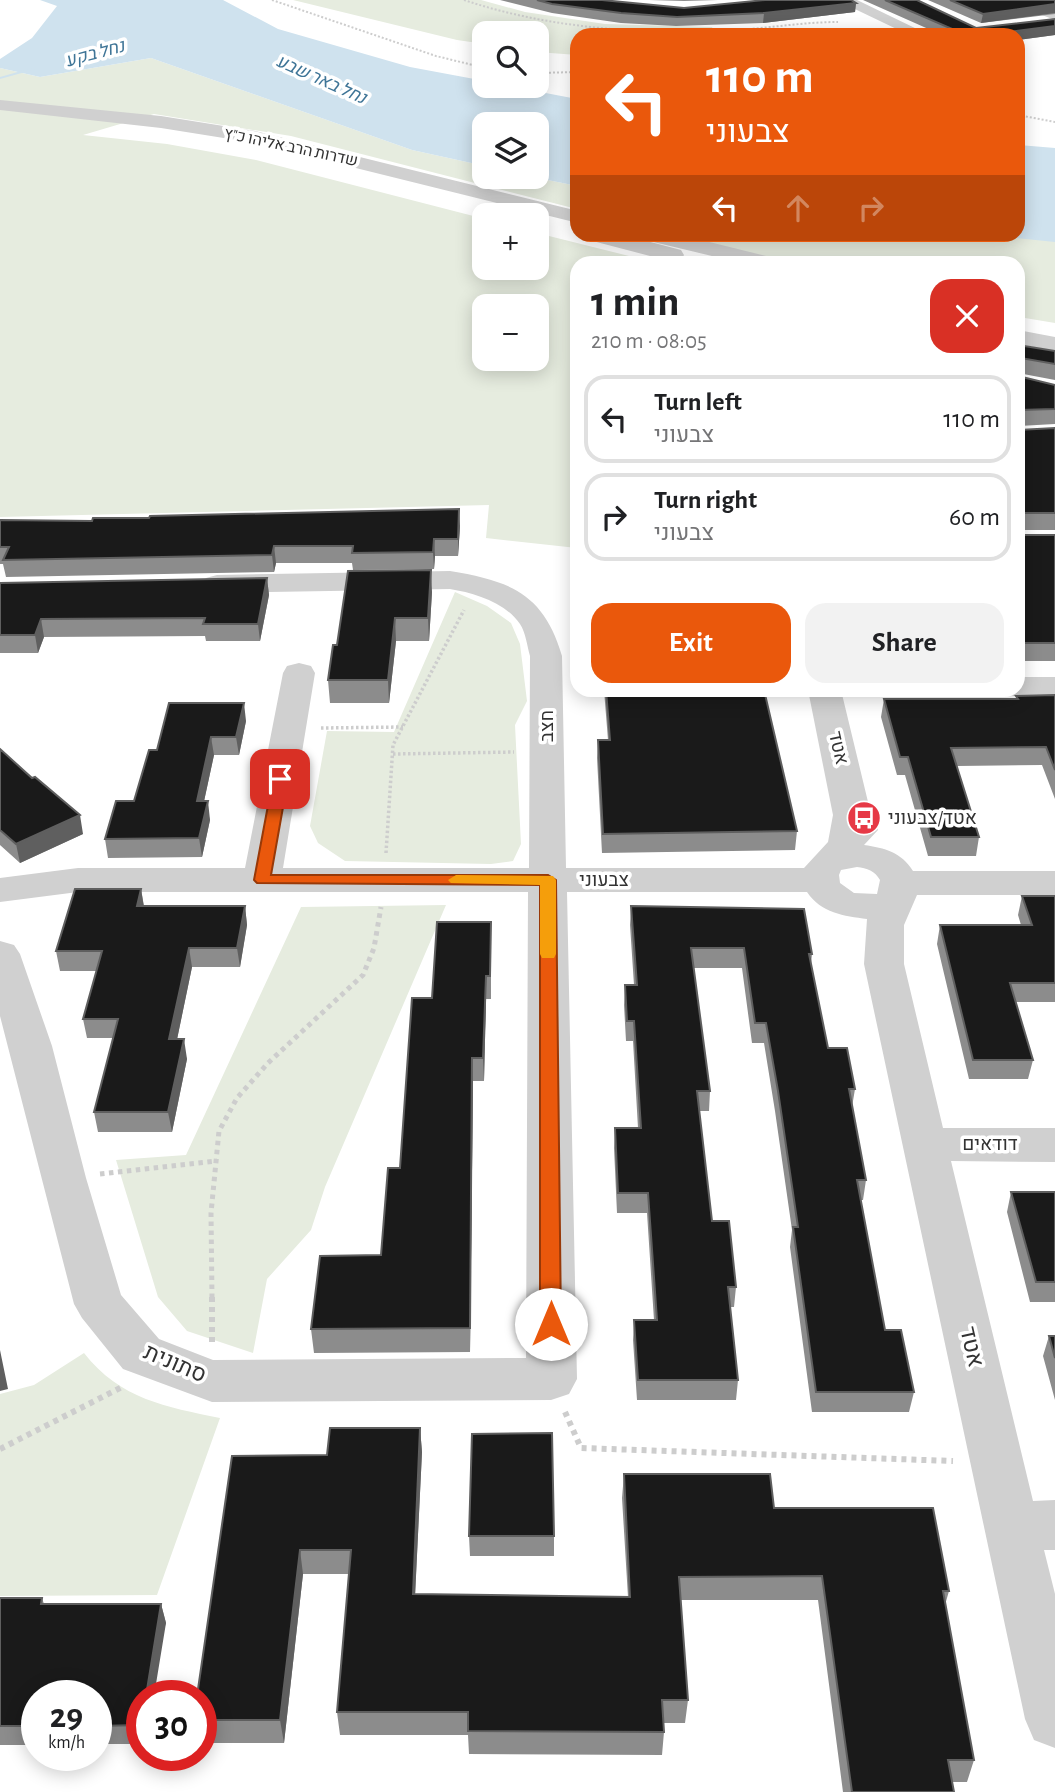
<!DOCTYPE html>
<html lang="en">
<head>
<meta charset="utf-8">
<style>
	:root { --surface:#fff; --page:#f2f2f2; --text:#202124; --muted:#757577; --line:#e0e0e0; --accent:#ea580c }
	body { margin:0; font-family:"Alegreya Sans",Heebo,sans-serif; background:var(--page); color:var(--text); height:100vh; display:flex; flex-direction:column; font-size:26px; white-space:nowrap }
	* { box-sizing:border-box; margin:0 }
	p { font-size:23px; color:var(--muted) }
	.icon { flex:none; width:38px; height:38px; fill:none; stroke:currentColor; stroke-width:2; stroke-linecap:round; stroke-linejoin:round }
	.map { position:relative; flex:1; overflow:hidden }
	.details { position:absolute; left:570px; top:256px; width:455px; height:441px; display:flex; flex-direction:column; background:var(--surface); border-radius:21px; box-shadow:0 4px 18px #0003 }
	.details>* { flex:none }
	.top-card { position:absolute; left:570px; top:28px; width:455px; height:214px; border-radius:21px; box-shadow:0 4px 18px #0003; background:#ea580c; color:#fff; overflow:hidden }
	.buttons { position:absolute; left:472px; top:21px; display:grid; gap:14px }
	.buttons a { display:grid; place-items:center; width:77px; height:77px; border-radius:14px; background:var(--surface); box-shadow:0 4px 18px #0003; font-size:35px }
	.speed { position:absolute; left:21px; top:1680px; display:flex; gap:14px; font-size:35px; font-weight:700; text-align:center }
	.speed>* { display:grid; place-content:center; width:91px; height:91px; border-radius:50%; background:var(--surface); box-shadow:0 4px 18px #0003; line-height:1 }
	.speed small { font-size:18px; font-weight:400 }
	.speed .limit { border:10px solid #d22; background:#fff; color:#111 }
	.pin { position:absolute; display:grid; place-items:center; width:60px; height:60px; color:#fff; margin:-30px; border-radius:14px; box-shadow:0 4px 10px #0006 }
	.me { position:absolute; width:77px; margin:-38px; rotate:0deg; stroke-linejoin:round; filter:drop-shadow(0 0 5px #0008) }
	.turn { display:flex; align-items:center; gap:24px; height:147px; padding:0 21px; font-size:32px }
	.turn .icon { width:91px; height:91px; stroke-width:2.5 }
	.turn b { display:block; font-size:49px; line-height:60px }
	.lanes { display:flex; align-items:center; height:66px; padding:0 21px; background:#0003; justify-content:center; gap:35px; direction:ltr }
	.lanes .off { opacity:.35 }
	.round { display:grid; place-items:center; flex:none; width:74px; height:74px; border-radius:21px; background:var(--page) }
	.head { display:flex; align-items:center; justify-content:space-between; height:119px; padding:0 21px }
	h1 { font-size:42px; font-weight:700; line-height:52px }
	.primary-button { display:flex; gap:14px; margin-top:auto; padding:14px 21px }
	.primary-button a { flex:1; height:80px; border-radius:21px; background:var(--accent); color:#fff; font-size:28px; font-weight:700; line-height:80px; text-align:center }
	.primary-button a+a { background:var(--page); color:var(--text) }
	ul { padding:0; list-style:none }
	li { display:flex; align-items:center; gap:21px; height:88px; margin:0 14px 10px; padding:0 7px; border:4px solid var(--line); border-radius:21px }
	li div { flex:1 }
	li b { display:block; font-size:26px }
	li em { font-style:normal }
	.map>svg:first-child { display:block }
</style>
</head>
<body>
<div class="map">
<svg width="1055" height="1792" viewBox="0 0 1055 1792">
	<rect width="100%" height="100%" fill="#fff"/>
	<path fill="#e6ecdf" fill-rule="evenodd" d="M293,0H481L525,12L605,24L712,27L716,35H578L577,55L537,52V33H485V44L457,40Z
		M151,58L412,150L485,166V177H533L577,186V209L291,136L154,114L83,135L167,144L256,160L485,219V268H537V233L653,262H578L577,548L486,538L489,505L0,517V68L40,77ZM485,306H537V359H485Z
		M1001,234L1055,240V323L1019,317L1018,262H786L677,235Z
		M455,592L487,606L511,623L520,644L527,701L515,725L521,844L513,861L491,864L345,861L318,843L310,826L327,731L394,732Z
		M446,905L325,1187L311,1230L267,1279L253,1353L187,1331L158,1297L116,1160L186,1155L301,907Z
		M84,1353C120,1399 166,1407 220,1418L157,1595L0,1596V1394L34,1385Z"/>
	<path fill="#cfe2ee" d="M40,0H223L278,29L410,67L485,81V86H509L577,99V186L533,177H537V124H485V166L412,150L151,58L40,77L0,68V59L32,38L57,6Z
		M1019,145L1055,148V242L988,235L1018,234Z"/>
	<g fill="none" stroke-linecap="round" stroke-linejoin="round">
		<path fill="#cfe2ee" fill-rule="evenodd" d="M32,68L36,69L0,79V77Z"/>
		<path stroke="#cdcdcd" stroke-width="2" stroke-dasharray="2 2" stroke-linecap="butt" d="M272,0L436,56L485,68
			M464,0C551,29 644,35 736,30C770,28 804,22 838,22
			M537,73L578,72
			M1018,115L1055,122"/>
		<path stroke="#cdcdcd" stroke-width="3.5" stroke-dasharray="2.5 2.5" stroke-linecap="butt" d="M321,728L403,727
			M393,754L514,752
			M386,853L393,745L464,610"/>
		<path stroke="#cdcdcd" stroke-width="5" stroke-dasharray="4.5 4.5" stroke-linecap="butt" d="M100,1174L217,1161
			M212,1298L211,1213L219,1131L237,1098L268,1063L363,975L374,948L381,907"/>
		<path stroke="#cdcdcd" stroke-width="6" stroke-dasharray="5 5" stroke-linecap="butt" d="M212,1297V1343
			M565,1412L581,1448L953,1461
			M0,1449L124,1386"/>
		<path fill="#d0d0d0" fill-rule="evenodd" d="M836,0H857L919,30L917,33H905Z
			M1008,0H1030L1055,10V20L1011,3Z
			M0,100L161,116L255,131L578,211V223L255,143L161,128L0,110Z
			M583,234H620L681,250L684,255L681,260L673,262L585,239Z
			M639,234H677L770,257L773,262H737L641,239Z
			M1018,330L1055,337V351L1018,344Z
			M450,571C511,581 544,594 562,656L566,868H804L828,842L833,815L808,690H841L869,806L878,830L864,845C885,848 901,852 913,871H1055V895H917L904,925V964L943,1128H1055V1162L951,1161L1033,1501L1055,1500V1550H1044L1055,1594V1748L1034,1740L1025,1719L864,964L867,919C844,916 821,913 807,892H567L577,1379L569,1394L551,1400L212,1402L123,1369L82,1318L74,1304L0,1016V941L14,945L20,954L52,1046L86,1178L121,1295L159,1339L213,1360L526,1358L528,892H78L0,902V878L78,868H245L283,673L287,666L299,663L311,666L315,673L283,868H529L530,656C527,646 526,633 520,624C505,602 474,593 450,589L217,593L206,590L202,584L206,578L217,575ZM857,867C867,868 875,871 880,880L877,894L854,893L840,883L839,875L841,870Z
			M1018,677H1055V697H1018L1006,694L1003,690H1018Z"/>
	</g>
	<path fill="#8c8c8c" d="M500,0H602L684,8L856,3L855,12L763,23L676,26L621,23L552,13Z
		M649,0H718L684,1Z
		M863,0H917L976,28L1055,19V35L1018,40V35H942Z
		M928,0H1055V14L981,23Z
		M1018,345L1055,351V380L1018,373Z
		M1018,376L1055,385V424L1019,426V430L1055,428V530H1019V535H1055V661H1018Z
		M0,520L460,526L458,556H435L434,569L353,570L352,563H276L274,572L6,577L3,564H0Z
		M267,578L269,595L260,641H206L205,636L44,637L38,653H0V583Z
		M432,592L429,641H396L389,703H330L328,680L337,645Z
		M604,690H764L797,831L795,850L602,853L597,758L598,740H608Z
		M1055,695V799L1042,765L957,766L979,837L976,856H928L905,775H897L881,717L884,699H1016V696Z
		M246,721L239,755H214L204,801L210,820L202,857L108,858L105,839L134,801L157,750Z
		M0,749L83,834L20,863L0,845Z
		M141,889L144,906H245L247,925L240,967H192L177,1039L187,1059L172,1132H98L94,1112L113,1038H87L83,1019L97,971H60L56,951Z
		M1022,896H1055V1002H1016L1033,1060L1028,1079H969L937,944L940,925H1021L1018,915Z
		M631,906L812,954L811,964L828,1048L855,1089L852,1107L866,1180L863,1200H861L885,1330L914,1392L909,1412H812L790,1247L792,1230L775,1111L764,1043H752L742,968H693L710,1091L709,1111H699L712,1221L736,1287L734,1307H730L738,1380L736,1400H637L633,1340L634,1320H654L647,1213H617L614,1148L615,1128H638L633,1041H626L624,1005L625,985H634L630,925Z
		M491,945V999H486L484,1081H473L470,1352L314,1353L311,1329L381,1255L400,1168L432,998Z
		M1011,1192H1055V1302H1030L1007,1212Z
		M1049,1336H1055V1400L1043,1356Z
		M420,1428L422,1452L415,1595L628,1597L622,1498L624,1474L774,1508L949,1591L945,1605L974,1760L967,1782H952L954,1792H843L818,1600H681L688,1700L685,1723H664V1732L662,1755L469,1754L468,1735H340L337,1712L349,1574H303L284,1743H201V1696L327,1455Z
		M469,1536H554V1556H470Z
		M0,1598H42L44,1604H161L166,1623L142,1696V1744H96V1696H37V1745H0Z"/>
	<path fill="#5f5f5f" d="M856,3L855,12L763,23L764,13Z
		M1055,4V13L981,23L983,14Z
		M1055,26V35L1018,40V35H986Z
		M459,509L460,526L458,556V539Z
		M434,539L435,556L434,569L433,552Z
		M274,546L276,563L274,572L272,555Z
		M431,570L432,592L429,641L428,618Z
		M267,578L269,595L260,641L258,624Z
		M395,618L396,641L389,703L388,680Z
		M41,619L44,637L38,653L35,635Z
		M244,703L246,721L239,755L236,737Z
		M211,737L214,755L200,820L197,801Z
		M208,801L210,820L202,857L199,838Z
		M80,815L83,834L20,863L16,844Z
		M141,889L144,908L137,906Z
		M245,906L247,925L240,967L237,948Z
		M189,948L192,967L173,1059L169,1039Z
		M486,976V999L484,1081L483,1058Z
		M184,1039L187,1059L172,1132L168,1112Z
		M472,1058L473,1081L470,1352V1328Z
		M0,1350L8,1389L0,1391Z
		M420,1428L422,1452L414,1618L413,1594Z
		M300,1550L303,1574L284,1743L280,1720Z
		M161,1604L166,1623L154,1696H146Z"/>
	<path fill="#1a1a1a" stroke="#5f5f5f" stroke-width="2" d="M537,0H602L684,8L765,0H851L856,3L764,13L677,17L621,13L552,4Z
		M885,0H917L976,28L1055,19V26L986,35H966Z
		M950,0H1055V4L983,14Z
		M1018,345L1055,351V364L1021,358L1018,360Z
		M1018,376L1055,385V409L1019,410V430L1055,428V513H1019V535H1055V643H1018Z
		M459,509L458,539H434L433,552L352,553L353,546H274L272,555L3,560L9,547H0V520L92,521L93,518H149L150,516Z
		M431,570L428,618H395L388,680H328L333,645H337L348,571Z
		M267,578L258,624H203L205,618L41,619L35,635H0V583Z
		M606,690H764L797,831L603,834L598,740H610Z
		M1055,695V770L1046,747L951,748L979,837H931L908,757H900L884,699H1018L1016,696Z
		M169,703H244L236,737H211L197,801H208L199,838L105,839L116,801H134L149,750H157Z
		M0,749L32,778L35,777L80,815L16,844L0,830Z
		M75,889H141L137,906H245L237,948H189L169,1039H184L168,1112H94L118,1019H83L102,951H56Z
		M1022,896H1055V983H1010L1033,1060H973L940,925H1032Z
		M631,906L804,909L812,954H809L828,1048H847L855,1089H849L866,1180H857L885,1330H901L914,1392H816L793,1227H798L778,1091L766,1023H755L744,948H691L710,1091H697L712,1221H729L736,1287H728L738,1380H638L634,1320H657L648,1193H618L615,1128H641L634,1021H627L625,985H637Z
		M437,922H491L490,976H486L483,1058H472L470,1328L311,1329L320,1256L381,1255L388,1168H400L412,998H432Z
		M1011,1192H1055V1282H1036Z
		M1049,1336H1055V1358Z
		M330,1428H420L413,1594L630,1597L624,1474H770L774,1508H933L949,1591H943L974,1760H948L954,1792H852L822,1576L679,1577L688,1700H662L664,1732L468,1731V1712H337L351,1550H300L280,1720H201V1696H197L232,1456L327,1455Z
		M552,1433L554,1536H469L472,1434Z
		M0,1598H42L41,1604H161L146,1696H142L141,1725L96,1726V1696H37V1726H0Z"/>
	<path fill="#ea580c" stroke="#983908" stroke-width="2" d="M280,775L288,779L271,875H548L556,880L561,1324L558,1329L551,1332L543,1329L540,1324V885L257,883L254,880L273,779Z"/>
	<path fill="#f59e0b" d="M456,875L553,876L556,880V954L554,958H542L540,954V885L451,883L448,880Z"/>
	<defs>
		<g id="bus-disc" transform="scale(1.75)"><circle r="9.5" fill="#e63946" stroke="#fff"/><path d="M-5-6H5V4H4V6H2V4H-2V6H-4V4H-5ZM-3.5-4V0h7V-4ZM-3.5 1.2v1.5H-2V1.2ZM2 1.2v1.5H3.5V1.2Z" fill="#fff"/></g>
	</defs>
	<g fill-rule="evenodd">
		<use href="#bus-disc" x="864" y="818"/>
	</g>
	<g text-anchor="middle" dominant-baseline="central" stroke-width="7" stroke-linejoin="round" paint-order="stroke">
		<g font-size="16" fill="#333" stroke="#fff">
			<text transform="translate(291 147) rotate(12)">שדרות הרב אליהו כ"ץ</text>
		</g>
		<g font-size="18" font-style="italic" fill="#3f7597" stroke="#fff">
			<text transform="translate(95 54) rotate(-15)">נחל בקע</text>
			<text transform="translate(321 80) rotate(24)">נחל באר שבע</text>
		</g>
		<g font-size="19" fill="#333" stroke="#fff">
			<text transform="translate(547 726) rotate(-90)">חצב</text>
			<text transform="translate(838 748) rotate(77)">אטד</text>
			<text x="604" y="880">צבעוני</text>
			<text x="990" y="1144">דודאים</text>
		</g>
		<g font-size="19" fill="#333" stroke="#fff" text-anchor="start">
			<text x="888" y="818">אטד/צבעוני</text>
		</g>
		<g font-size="23" fill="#333" stroke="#fff">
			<text transform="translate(971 1347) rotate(77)">אטד</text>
			<text transform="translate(175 1364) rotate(23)">סתונית</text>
		</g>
	</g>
</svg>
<div class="buttons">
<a><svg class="icon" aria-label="search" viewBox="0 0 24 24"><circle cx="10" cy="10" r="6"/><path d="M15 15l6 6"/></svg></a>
<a><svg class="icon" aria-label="layers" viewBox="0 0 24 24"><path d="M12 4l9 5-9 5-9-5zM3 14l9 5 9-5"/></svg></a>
<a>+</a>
<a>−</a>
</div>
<div class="speed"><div>29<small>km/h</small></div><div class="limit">30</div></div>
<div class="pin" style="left:280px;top:779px;background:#d93025"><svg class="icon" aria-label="arrive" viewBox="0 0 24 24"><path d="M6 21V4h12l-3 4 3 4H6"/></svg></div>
<svg class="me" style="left:551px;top:1324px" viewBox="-20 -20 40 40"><circle r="19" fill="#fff"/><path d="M0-13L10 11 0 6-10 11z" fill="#ea580c"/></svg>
<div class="top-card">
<div class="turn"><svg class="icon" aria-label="left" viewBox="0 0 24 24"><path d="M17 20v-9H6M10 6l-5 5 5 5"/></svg><div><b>110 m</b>צבעוני</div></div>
<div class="lanes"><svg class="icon" aria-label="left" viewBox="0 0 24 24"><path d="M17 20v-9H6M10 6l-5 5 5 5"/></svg><svg class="icon off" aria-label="ahead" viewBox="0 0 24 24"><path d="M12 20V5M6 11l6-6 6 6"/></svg><svg class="icon off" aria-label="right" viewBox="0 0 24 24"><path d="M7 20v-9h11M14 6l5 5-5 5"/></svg></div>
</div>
<section class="details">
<div class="head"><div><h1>1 min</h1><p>210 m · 08:05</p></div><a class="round" style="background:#d93025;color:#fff"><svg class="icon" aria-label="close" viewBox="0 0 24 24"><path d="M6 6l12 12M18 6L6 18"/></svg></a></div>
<ul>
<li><svg class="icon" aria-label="left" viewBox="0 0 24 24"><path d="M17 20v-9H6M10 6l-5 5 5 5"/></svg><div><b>Turn left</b><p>צבעוני</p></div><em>110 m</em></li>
<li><svg class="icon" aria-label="right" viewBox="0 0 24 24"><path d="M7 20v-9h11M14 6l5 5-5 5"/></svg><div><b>Turn right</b><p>צבעוני</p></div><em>60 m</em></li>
</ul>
<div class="primary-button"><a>Exit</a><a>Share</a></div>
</section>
</div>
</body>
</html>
